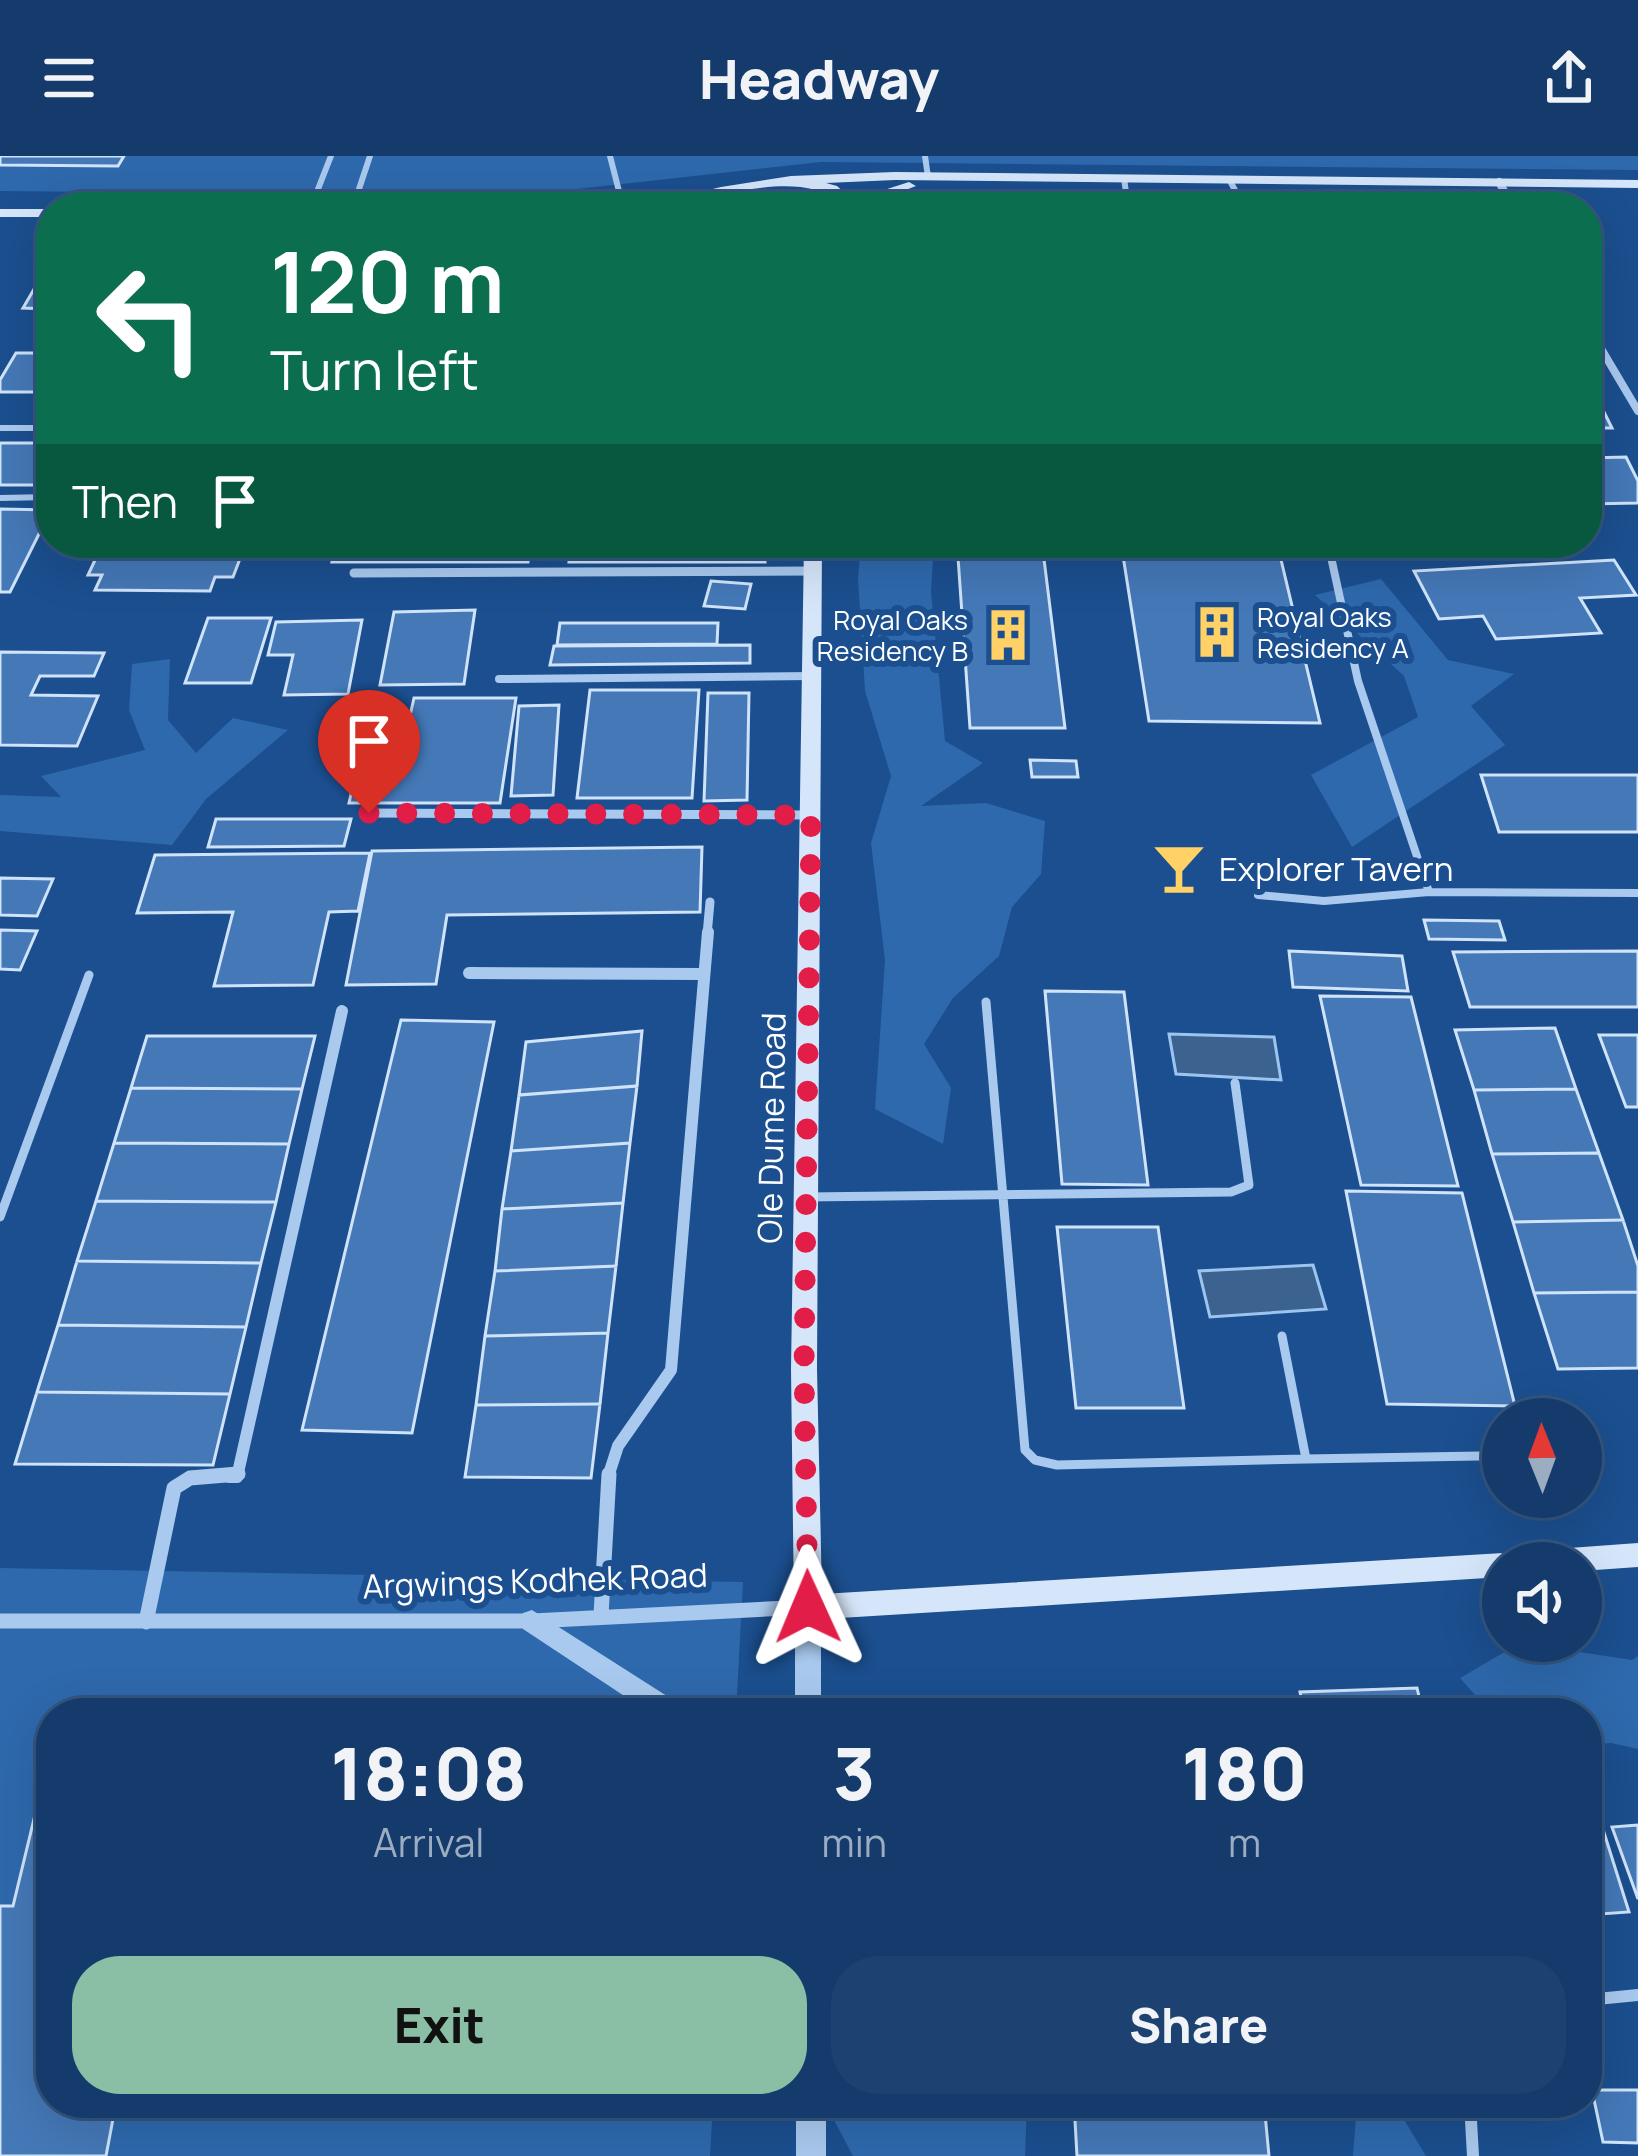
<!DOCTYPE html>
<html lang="en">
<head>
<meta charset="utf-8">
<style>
	:root { --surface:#143b6b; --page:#1d4271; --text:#f1f3f6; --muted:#9dadc1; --line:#33557e; --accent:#8abfa5 }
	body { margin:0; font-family:Manrope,sans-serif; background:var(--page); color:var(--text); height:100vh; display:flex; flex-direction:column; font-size:45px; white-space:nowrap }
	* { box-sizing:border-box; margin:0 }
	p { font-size:39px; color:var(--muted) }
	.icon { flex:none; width:66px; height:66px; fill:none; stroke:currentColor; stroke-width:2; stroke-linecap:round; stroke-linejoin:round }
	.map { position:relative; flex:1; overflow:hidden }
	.side { position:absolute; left:36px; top:1542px; width:1566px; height:420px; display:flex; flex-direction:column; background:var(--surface); border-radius:48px; box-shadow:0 12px 48px #0002,0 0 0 3px var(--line) }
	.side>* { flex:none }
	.banner { position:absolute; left:36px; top:36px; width:1566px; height:366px; border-radius:48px; box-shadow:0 12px 48px #0002,0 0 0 3px var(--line); background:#0b6e4f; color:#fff; overflow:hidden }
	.needle { width:78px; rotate:359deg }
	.tools { position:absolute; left:1482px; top:1242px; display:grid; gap:24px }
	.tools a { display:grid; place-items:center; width:120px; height:120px; border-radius:50%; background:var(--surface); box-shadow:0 12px 48px #0002,0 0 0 3px var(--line); font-size:60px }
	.pin { position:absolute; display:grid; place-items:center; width:102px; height:102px; color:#fff; margin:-123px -51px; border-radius:50% 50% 50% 0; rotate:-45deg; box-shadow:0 0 12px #0007 }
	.pin .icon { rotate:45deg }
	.me { position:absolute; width:132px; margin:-66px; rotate:359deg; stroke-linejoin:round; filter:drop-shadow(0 0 9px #0008) }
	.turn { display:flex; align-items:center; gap:42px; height:252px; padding:0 36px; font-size:54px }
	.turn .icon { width:156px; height:156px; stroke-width:2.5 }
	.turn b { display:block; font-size:84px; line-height:102px }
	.then { display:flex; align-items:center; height:114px; padding:0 36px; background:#0003; gap:24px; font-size:45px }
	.eta { display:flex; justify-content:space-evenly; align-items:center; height:204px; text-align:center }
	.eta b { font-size:72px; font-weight:800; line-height:84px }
	.primary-button { display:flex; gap:24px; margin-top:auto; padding:24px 36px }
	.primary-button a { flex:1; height:138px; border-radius:48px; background:var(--accent); color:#111; font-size:48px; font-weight:800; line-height:138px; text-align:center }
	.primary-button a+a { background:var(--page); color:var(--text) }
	header { display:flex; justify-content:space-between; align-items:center; height:156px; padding:0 36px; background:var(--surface); font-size:54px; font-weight:800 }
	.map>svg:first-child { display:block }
</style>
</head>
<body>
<header><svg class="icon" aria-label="menu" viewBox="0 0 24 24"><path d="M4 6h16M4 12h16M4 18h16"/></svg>Headway<svg class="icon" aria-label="share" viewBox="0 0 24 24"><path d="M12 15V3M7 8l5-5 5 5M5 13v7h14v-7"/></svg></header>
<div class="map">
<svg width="1638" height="2000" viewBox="0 0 1638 2000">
	<rect width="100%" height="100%" fill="#1b4f8f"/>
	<path fill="#2e69ad" d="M0,0H1638V14L821,6L514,40L0,35Z
		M861,387H934L931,436L945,585L983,607L921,650L986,647L1045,665L1041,718L1012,751L999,800L953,842L924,888L951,932L943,988L875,953L885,804L871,687L891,620L865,535L858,422Z
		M1381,423L1448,504L1514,518L1471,550L1505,589L1352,691L1311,619L1418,561L1404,520L1315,439Z
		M170,503L168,564L196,597L233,562L288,574L206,643L172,689L0,675V639L61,641L41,620L145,594L129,554L132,508Z
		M0,1412L743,1426L736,1557H51V1947H713L710,2000H0Z
		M1520,1487L1632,1504L1638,1500V1593L1611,1587L1587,1589V1557H1491L1460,1522Z
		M825,1947H1027L1025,2000H853Z
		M1357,1947H1394L1426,2000H1353Z"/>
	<path fill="#3c6290" stroke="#9cc4f0" stroke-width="3" d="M1169,878L1274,881L1281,924L1176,918Z
		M1313,1109L1326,1153L1210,1161L1199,1115Z"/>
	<path fill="#4478b7" stroke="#cfe3fa" stroke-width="3" d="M0,0H124L118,10L0,9Z
		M44,116H51V153L23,152Z
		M16,197H51V236H0V224Z
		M1587,228H1590L1612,272H1587Z
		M0,287H51V329H0Z
		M1626,301L1638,325V347L1587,348V302Z
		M0,353L51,354L10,436H0Z
		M103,387H246L233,421H215L210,435L95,434L102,419H88Z
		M337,387H531L528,406H332Z
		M571,387H765V406H569Z
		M957,387H1042L1065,572H970Z
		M1121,387H1277L1320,567L1149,565Z
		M1614,404L1636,439L1580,442L1601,477L1496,483L1483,460L1439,463L1414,415Z
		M711,425L751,428L745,453L704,450Z
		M475,454L464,528L380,529L394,456Z
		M208,462H271L251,527H185Z
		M362,464L348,538L284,539L293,499H268L276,466Z
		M560,467H718L717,488L557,489Z
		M750,489V507L550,509L554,490Z
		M0,496L104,497L94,520H40L31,539L98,540L77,590L0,589Z
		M590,534H699L692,642H577Z
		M708,537H749L747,644L704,645Z
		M414,542H516L500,647H349L366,573H407Z
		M559,549L553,639L511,640L519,550Z
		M1030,604L1076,605L1078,621H1032Z
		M1481,619H1638V676H1499Z
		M216,663H351L344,690L208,691Z
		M702,691L700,756L447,759L436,828L346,829L372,695Z
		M370,697L358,755L329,756L313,829L214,830L233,756L137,757L155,699Z
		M0,722L53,723L37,760L0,759Z
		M1424,764L1499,765L1505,784L1429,783Z
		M0,774L37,775L20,814L0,813Z
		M1289,795L1402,800L1408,835L1293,831Z
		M1638,795V851H1470L1453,796Z
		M1045,835L1124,836L1148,1029L1062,1028Z
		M1320,840L1411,841L1458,1030L1361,1029Z
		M401,864L494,866L412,1277L302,1274Z
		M1555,872L1576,933L1474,934L1455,874Z
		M642,875L637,930L519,939L526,886Z
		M1599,879H1638V951H1626Z
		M147,880H315L302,933L131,932Z
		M637,930L630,987L511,995L519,939Z
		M131,932L302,933L289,988L114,987Z
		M1576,933L1599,997L1492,998L1474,934Z
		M114,987L289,988L276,1046L96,1045Z
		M630,987L623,1047L502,1053L511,995Z
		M1599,997L1623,1064L1513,1066L1492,998Z
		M1346,1035L1462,1037L1515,1250L1387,1248Z
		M96,1045L276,1046L261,1107L77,1105Z
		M623,1047L616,1110L495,1115L502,1053Z
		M1623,1064L1638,1110V1136L1534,1137L1513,1066Z
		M1057,1071H1158L1184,1252H1076Z
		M77,1105L261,1107L246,1171L58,1169Z
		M616,1110L608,1177L485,1180L495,1115Z
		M1638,1136V1212L1558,1213L1534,1137Z
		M58,1169L246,1171L230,1238L37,1236Z
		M608,1177L600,1248L476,1249L485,1180Z
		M37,1236L230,1238L213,1309L15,1308Z
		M600,1248L591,1322L465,1321L476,1249Z
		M1417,1532L1423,1557H1304L1300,1536Z
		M1257,1542H1289L1292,1557H1260Z
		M47,1609H51V1947H116L106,2000H0V1750H13Z
		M1587,1632H1590L1629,1756L1587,1759Z
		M1638,1669V1743L1612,1671Z
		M1592,1934H1638V1987L1603,1986Z
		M1074,1947H1264L1269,2000H1077Z"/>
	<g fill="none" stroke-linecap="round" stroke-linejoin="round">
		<path stroke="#a9c9ee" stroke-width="6" d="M610,0L623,51
			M925,0L928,21
			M1124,22L1128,51
			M1229,23L1244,51
			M311,51L331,0
			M353,51L370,0
			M0,272H51
			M0,342L51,341"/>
		<path stroke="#a9c9ee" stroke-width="8" d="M1328,387L1358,525L1429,736
			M499,523L813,520
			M1258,739L1324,745L1429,736L1638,737"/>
		<path stroke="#a9c9ee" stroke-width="9" d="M986,846L1025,1294L1035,1304L1057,1309L1306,1303L1282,1180
			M806,1041L1231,1036L1249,1029L1235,927
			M0,1061L89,819
			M1306,1303L1479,1300"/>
		<path stroke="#a9c9ee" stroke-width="12" d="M1587,1844L1638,1839
			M1470,1947L1473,2000"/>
		<path stroke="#a9c9ee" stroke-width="8" d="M1499,26L1513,51
			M1587,169L1638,255"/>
		<path stroke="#a9c9ee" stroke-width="9" d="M354,417L813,415
			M369,657L811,659
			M707,779L710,746"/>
		<path stroke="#a9c9ee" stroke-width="12" d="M469,817L704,818
			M229,1321H237L342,855
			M608,1321L618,1290L671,1214L708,776"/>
		<path stroke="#a9c9ee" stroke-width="15" d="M601,1459L609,1318
			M0,1465H532L806,1451
			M146,1466L174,1332L190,1322L238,1318"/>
		<path fill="#a9c9ee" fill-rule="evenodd" d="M808,1440L817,1443L821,1451V1557H795V1451L799,1443Z
			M532,1454L681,1549L685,1557H650L523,1473L519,1465L523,1457Z
			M796,1947H826V2000H796Z"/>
		<path fill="#d6e6fa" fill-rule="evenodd" d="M895,16L1638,24V32L895,24L826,27L837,30L853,44L909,26L916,30L861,51H838L840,46C793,8 695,51 638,51L721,31L791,20Z
			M0,53H51V61H0Z
			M804,387H822L817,1213L822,1438L1503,1397L1515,1405L1518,1398L1528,1395L1638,1387V1411L1581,1415V1407H1503V1421L808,1464L798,1460L794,1451L791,1213Z"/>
	</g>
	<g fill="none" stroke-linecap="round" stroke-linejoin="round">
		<path stroke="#e11d48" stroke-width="21" stroke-dasharray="0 37.8" d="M369,657L811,659L804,1213L808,1451"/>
	</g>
	<defs>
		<g id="building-bare" transform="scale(4.14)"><path d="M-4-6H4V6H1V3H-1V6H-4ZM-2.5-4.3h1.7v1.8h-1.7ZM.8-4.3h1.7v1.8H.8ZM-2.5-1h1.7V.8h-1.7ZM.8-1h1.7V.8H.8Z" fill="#ffd166" stroke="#1b4f8f" stroke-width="2.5" paint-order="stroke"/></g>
		<g id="bar-bare" transform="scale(4.14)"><path d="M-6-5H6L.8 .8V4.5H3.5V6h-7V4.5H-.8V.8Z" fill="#ffd166" stroke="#1b4f8f" stroke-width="2.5" paint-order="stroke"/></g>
	</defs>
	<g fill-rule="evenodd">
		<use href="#building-bare" x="1217" y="476"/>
		<use href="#building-bare" x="1008" y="479"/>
		<use href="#bar-bare" x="1179" y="712"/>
	</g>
	<g text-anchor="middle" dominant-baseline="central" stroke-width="12" stroke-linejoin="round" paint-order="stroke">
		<g font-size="27" fill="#fff" stroke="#1b4f8f" text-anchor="start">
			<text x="1257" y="460">Royal Oaks<tspan x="1257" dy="31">Residency A</tspan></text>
			<text x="968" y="463" text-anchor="end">Royal Oaks<tspan x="968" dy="31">Residency B</tspan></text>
		</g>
		<g font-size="33" fill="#fff" stroke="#1b4f8f" text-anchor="start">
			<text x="1219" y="712">Explorer Tavern</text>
		</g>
		<g font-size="33" fill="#fff" stroke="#1b4f8f">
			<text transform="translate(771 972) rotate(-89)">Ole Dume Road</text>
			<text transform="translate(535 1424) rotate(-2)">Argwings Kodhek Road</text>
		</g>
	</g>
</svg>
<div class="tools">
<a><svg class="needle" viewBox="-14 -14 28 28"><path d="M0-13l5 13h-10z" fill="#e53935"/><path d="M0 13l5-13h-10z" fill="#9dadc1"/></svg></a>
<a><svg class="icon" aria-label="sound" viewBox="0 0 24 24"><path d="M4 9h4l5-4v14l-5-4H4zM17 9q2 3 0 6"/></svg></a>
</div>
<div class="pin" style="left:369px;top:657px;background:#d93025"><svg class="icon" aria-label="arrive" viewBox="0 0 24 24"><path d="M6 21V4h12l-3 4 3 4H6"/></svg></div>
<svg class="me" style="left:808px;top:1451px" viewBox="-20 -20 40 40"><path d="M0-17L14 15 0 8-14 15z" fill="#e11d48" stroke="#fff" stroke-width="4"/></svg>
<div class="banner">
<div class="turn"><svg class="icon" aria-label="left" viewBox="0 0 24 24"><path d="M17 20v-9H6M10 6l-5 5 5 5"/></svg><div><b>120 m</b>Turn left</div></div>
<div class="then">Then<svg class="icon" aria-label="arrive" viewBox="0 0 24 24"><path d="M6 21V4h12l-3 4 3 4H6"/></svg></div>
</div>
<section class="side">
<div class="eta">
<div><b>18:08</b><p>Arrival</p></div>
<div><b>3</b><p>min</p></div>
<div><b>180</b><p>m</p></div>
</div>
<div class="primary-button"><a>Exit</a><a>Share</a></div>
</section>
</div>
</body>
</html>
